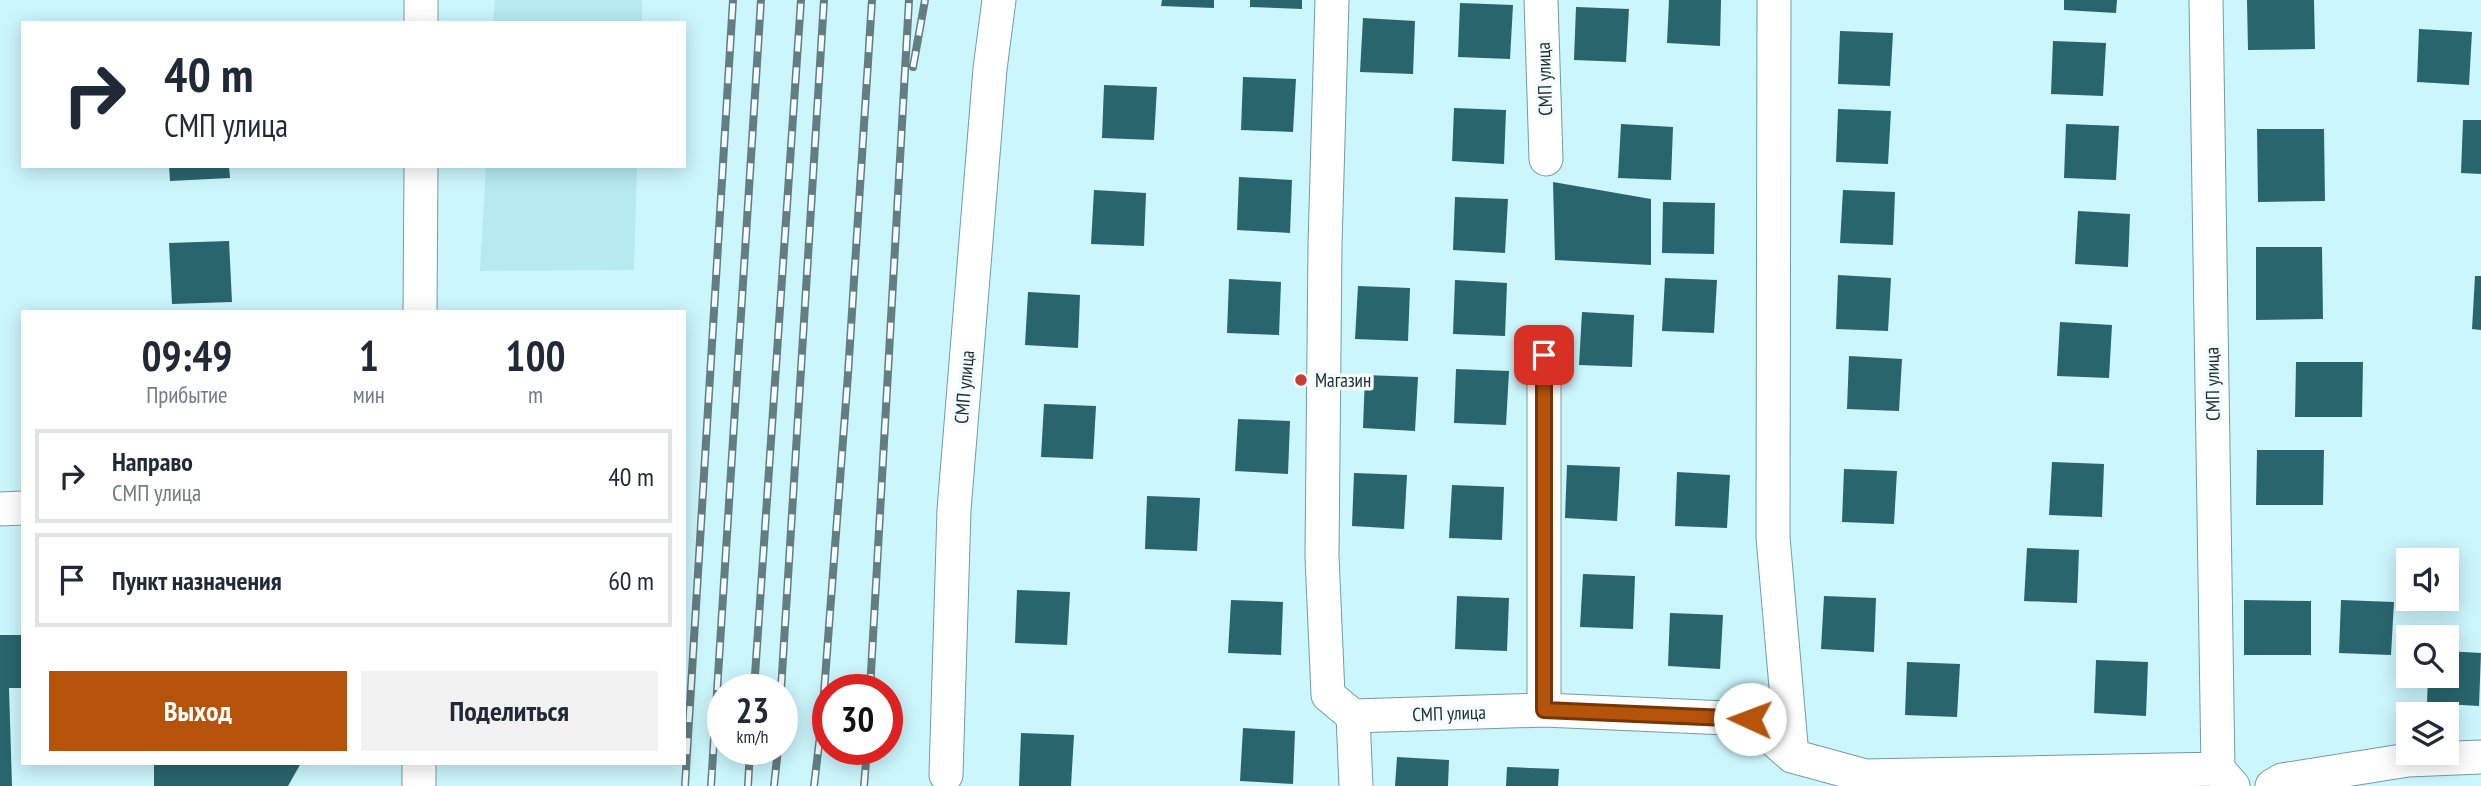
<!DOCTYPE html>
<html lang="ru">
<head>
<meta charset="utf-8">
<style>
	:root { --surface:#fff; --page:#f2f2f3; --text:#1f2937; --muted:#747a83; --line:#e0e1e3; --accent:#b45309 }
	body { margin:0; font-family:"PT Sans Narrow",sans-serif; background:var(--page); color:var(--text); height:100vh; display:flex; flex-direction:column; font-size:26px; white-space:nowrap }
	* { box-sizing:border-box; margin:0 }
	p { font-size:23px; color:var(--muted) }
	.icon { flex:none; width:38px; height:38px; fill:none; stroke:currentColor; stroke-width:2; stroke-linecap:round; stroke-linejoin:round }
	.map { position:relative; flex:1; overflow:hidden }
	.details { position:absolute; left:21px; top:310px; width:665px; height:455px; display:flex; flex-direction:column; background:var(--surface); border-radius:0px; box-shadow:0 4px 18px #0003 }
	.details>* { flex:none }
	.guide { position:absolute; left:21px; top:21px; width:665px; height:147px; border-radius:0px; box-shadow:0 4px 18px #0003; background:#fff; color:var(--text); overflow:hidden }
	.buttons { position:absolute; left:2396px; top:548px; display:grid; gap:14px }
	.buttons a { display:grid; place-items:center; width:63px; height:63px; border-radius:0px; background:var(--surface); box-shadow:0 4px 18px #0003; font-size:35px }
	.speed { position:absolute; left:707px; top:674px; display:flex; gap:14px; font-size:35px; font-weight:700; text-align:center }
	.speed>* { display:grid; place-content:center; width:91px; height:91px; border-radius:50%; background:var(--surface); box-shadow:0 4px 18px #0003; line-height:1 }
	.speed small { font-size:18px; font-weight:400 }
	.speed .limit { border:10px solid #d22; background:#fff; color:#111 }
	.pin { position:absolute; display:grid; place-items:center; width:60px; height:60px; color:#fff; margin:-30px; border-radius:14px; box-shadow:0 4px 10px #0006 }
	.me { position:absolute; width:77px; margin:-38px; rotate:272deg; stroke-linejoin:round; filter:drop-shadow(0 0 5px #0008) }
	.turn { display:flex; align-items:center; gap:24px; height:147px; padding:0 28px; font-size:32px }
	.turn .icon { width:91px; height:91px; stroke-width:2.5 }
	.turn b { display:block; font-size:49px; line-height:60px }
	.eta { display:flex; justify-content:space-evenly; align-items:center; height:119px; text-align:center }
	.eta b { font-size:42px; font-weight:600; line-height:49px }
	.button { display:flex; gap:14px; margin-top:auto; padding:14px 28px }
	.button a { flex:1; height:80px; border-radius:0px; background:var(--accent); color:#fff; font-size:28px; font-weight:600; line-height:80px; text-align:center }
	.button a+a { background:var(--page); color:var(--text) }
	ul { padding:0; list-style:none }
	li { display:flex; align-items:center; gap:21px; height:94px; margin:0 14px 10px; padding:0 14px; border:4px solid var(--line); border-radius:0px }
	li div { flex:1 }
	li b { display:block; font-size:26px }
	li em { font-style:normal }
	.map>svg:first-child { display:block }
</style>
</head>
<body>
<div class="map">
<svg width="2481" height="786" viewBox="0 0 2481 786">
	<rect width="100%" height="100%" fill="#cbf6fc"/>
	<path fill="#b6e9f0" d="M495,0H642V23H493Z
		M486,166H637L634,270L480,271Z"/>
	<path fill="#29656d" d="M1162,0H1214V8L1161,6Z
		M1250,0H1302V9L1250,7Z
		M1669,0H1721L1720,46L1667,43Z
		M2064,0H2117L2116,13L2064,10Z
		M2247,0H2314L2315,49L2248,50Z
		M1460,3L1513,5L1510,59L1458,57Z
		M1576,7L1629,9L1626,62L1574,60Z
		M1363,18L1415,21L1413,74L1360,72Z
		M2419,29L2472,32L2469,85L2417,82Z
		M1840,31L1893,33L1890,86L1838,84Z
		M2053,41L2106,43L2103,96L2051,94Z
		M1243,77L1296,79L1293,132L1241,130Z
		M1104,85L1157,87L1154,140L1102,138Z
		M1454,108L1506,110L1504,164L1452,161Z
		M1838,109L1891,111L1888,164L1836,162Z
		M2463,120H2481V174L2461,173Z
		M1621,124L1673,127L1671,180L1618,178Z
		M2066,124L2119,126L2116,180L2064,178Z
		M2257,129H2324L2325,201L2258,202Z
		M169,166H229L230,178L170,181Z
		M1239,177L1292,180L1290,233L1237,230Z
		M1553,182L1651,199V265L1555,260Z
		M1094,190L1146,193L1144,246L1091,244Z
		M1843,190L1895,192L1893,245L1840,243Z
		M1455,197L1508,199L1505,253L1453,250Z
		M1663,202L1715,203L1714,254L1662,253Z
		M2078,211L2130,214L2128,267L2075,264Z
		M229,241L232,302L172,304L169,243Z
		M2256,247H2322L2323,319L2256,320Z
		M1838,275L1891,278L1888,331L1836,329Z
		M2475,276H2481V330L2472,329Z
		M1665,278L1717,280L1714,333L1662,331Z
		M1229,279L1281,282L1279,335L1227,333Z
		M1455,280L1507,283L1505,336L1453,334Z
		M1358,286L1410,288L1408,341L1355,339Z
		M1028,292L1080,295L1078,348L1025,345Z
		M1582,312L1634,315L1632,367L1579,365Z
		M2060,322L2112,325L2109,378L2057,376Z
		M1849,356L1902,359L1899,411L1847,409Z
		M2296,362H2363L2362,417H2295Z
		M1456,369L1509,371L1506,425L1454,423Z
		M1365,375L1418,377L1415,431L1363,428Z
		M1044,404L1096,406L1093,459L1041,457Z
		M1238,419L1290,421L1288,474L1235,471Z
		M2257,450H2324L2323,505H2256Z
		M2052,462L2104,464L2102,517L2049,515Z
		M1567,465L1620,467L1617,521L1565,518Z
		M1844,469L1897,471L1894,524L1842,522Z
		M1677,472L1730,475L1727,528L1675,526Z
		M1354,473L1407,475L1404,529L1352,526Z
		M1452,485L1504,487L1502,540L1449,538Z
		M1147,496L1200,498L1197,551L1145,549Z
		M2027,548L2079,550L2077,603L2024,601Z
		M1583,574L1635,576L1633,629L1580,627Z
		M1017,590L1070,592L1067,645L1015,643Z
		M1457,596L1509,598L1507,651L1455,649Z
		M1824,596L1876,598L1874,652L1821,649Z
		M1231,600L1283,602L1281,655L1228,653Z
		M2244,600L2311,601V655H2244Z
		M2341,600L2394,602L2391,655L2339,653Z
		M1670,613L1723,615L1720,669L1668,666Z
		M0,635H23V688H9L12,786H0Z
		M2446,651L2481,653L2479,706L2427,703L2428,676H2446Z
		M2096,660L2148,662L2146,716L2094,713Z
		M1907,662L1960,664L1957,717L1905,715Z
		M1243,728L1295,731L1293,784L1240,781Z
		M1021,733L1074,735L1071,786H1019Z
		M1397,757L1449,760L1448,786H1395Z
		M154,763H301L288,786H154Z
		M1507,767L1559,769L1558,786H1506Z"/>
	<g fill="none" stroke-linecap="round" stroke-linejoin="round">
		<g stroke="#739ca1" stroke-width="35">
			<path id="minor" d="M1332,0L1325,245L1322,556L1328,695L1353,716L1544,710L1750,719L1792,756L1865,776L2218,769
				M1541,0L1546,159
				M1774,0L1773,537L1792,756
				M2206,0L2218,769L2233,786
				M421,23V0
				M420,312L421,166
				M1544,355V710
				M0,509L23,508
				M1353,716L1356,786
				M946,775L954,510L990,69L999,0
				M419,786V763
				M2272,786L2282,780L2408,760L2481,757"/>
		</g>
		<use href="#minor" stroke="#fff" stroke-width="33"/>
		<g stroke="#637d82" stroke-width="8">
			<path id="rail" d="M913,67L925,0
				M754,690L801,0
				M781,690L824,0
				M870,690L909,0
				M685,786L733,0
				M711,786L761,0
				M748,786L750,749
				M774,786L778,749
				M814,786L822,719L848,374L872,0
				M864,786L867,749"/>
		</g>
		<use href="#rail" stroke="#f4fcfd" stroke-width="5" stroke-dasharray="16" stroke-linecap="butt"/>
	</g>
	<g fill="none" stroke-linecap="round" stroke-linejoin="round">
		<g stroke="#753606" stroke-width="18">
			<path id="route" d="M1544,355V710L1750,719"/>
		</g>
		<use href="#route" stroke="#b45309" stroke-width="12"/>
	</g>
	<circle fill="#cb3c37" stroke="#f4fcfd" stroke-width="2.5" cx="1301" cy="380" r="7"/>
	<g text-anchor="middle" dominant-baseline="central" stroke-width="7" stroke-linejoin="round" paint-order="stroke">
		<g font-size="19" fill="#1d2d30" stroke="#f4fcfd">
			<text transform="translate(1544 79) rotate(-92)">СМП улица</text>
			<text transform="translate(2212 384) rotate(-91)">СМП улица</text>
			<text transform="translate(964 387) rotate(-85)">СМП улица</text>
			<text transform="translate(1449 713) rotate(-2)">СМП улица</text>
		</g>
		<g font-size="19" fill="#1d2d30" stroke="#f4fcfd" text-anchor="start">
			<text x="1315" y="380">Магазин</text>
		</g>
	</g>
</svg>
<div class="buttons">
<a><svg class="icon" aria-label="sound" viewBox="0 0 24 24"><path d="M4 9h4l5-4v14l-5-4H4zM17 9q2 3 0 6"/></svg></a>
<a><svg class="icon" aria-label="search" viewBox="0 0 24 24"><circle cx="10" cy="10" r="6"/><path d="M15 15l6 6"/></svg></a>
<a><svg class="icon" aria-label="layers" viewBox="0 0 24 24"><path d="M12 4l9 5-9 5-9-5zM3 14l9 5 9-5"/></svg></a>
</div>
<div class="speed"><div>23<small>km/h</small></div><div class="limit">30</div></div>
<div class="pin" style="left:1544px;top:355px;background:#d93025"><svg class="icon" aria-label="arrive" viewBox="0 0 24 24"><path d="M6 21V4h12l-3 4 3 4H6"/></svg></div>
<svg class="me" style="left:1750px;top:719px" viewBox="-20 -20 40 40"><circle r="19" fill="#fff"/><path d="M0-13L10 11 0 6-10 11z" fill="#b45309"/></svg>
<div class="guide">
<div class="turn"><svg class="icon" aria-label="right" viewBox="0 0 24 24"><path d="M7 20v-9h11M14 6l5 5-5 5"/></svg><div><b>40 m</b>СМП улица</div></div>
</div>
<section class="details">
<div class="eta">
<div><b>09:49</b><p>Прибытие</p></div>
<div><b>1</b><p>мин</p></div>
<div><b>100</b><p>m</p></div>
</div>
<ul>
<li><svg class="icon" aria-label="right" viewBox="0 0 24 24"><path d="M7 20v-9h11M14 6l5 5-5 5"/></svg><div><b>Направо</b><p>СМП улица</p></div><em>40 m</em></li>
<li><svg class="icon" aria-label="arrive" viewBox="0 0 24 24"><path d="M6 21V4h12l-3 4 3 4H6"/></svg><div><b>Пункт назначения</b></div><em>60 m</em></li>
</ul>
<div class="button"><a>Выход</a><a>Поделиться</a></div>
</section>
</div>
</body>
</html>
